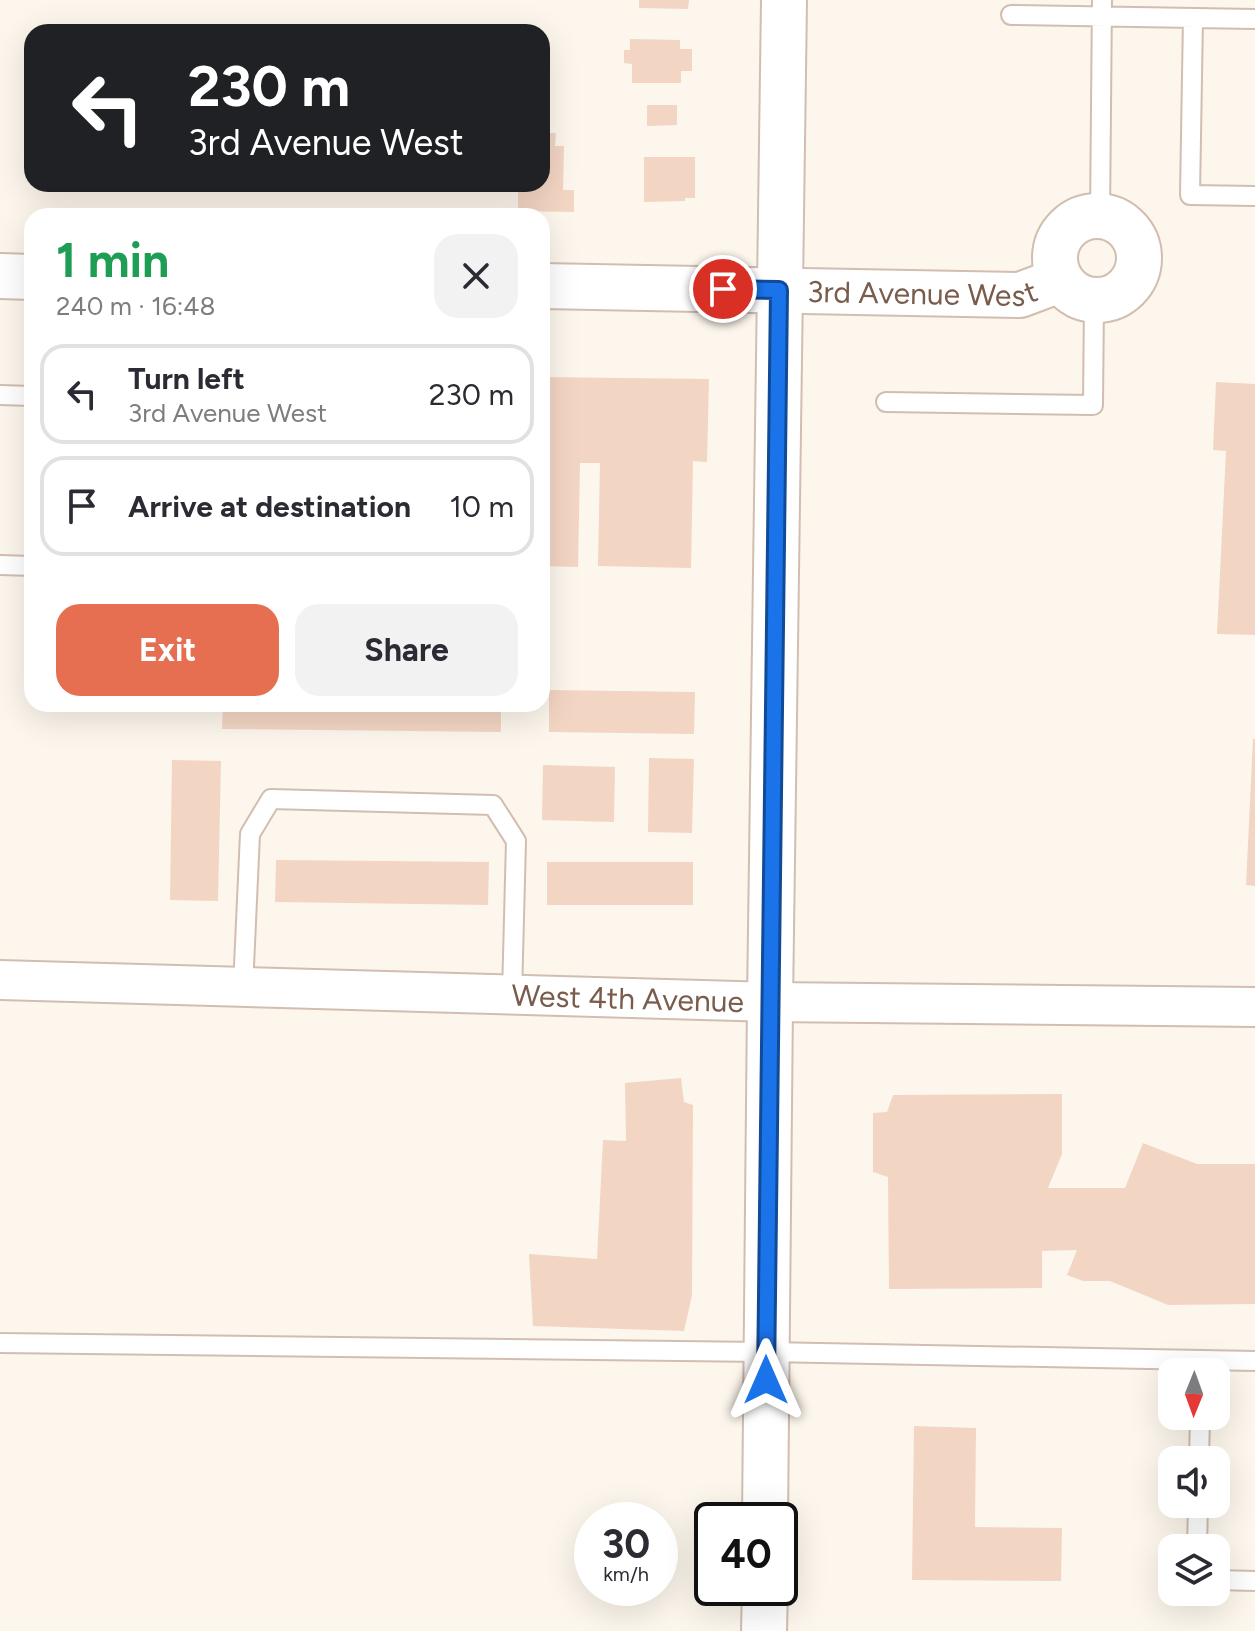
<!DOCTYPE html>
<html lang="en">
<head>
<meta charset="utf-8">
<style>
	:root { --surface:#fff; --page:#f2f2f3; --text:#2b2b33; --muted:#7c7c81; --line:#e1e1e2; --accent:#e76f51 }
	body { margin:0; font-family:Figtree,sans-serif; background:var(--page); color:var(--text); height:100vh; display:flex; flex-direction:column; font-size:30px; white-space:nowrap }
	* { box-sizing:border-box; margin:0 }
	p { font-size:26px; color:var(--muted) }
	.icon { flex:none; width:44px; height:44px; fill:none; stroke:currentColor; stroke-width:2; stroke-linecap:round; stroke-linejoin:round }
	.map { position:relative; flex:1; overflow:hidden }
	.side { position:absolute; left:24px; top:208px; width:526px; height:504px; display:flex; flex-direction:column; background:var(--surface); border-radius:24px; box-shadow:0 8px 32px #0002 }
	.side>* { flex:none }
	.guide { position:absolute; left:24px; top:24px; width:526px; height:168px; border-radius:24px; box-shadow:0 8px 32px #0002; background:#202124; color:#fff; overflow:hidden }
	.needle { width:52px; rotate:181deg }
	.buttons { position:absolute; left:1158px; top:1358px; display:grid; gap:16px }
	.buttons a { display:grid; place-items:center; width:72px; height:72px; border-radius:16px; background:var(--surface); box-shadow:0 8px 32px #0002; font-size:40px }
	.speed { position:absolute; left:574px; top:1502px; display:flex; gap:16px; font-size:40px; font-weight:700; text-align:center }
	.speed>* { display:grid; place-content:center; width:104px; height:104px; border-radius:50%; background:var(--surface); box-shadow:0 8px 32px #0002; line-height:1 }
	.speed small { font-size:20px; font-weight:400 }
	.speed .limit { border:4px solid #111; border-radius:12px; background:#fff; color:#111 }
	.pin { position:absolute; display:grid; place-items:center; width:68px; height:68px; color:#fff; margin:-34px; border:4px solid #fff; border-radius:50%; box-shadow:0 2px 8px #0007 }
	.me { position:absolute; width:88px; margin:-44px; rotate:0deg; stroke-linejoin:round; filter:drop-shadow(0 0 6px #0008) }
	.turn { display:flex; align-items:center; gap:28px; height:168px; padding:0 32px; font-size:36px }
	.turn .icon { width:104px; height:104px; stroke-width:2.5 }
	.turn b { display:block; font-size:56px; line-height:68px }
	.round { display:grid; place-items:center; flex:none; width:84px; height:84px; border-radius:24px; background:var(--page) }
	.overview { display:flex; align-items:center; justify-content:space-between; height:136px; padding:0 32px }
	h1 { font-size:48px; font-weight:700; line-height:60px; color:#1e9e55 }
	.button { display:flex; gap:16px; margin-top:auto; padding:16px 32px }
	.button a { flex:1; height:92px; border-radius:24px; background:var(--accent); color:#fff; font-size:32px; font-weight:700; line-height:92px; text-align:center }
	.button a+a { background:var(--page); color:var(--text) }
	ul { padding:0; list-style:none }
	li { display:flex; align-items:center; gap:24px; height:100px; margin:0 16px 12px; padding:0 16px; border:4px solid var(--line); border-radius:24px }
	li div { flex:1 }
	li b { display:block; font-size:30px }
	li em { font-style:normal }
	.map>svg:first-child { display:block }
</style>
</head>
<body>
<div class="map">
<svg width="1255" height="1631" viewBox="0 0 1255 1631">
	<rect width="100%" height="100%" fill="#fdf6ec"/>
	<path fill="#f3d5c3" d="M639,0H689L688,9L639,8Z
		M630,39L680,40V49H692V71H681V83H632V64L624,63V50H630Z
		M647,105H677V125L647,126Z
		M542,133H556L555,146H564L563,190H574V212L518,211V184H542Z
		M644,157H695V198H685V201L644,202Z
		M542,377L709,379L707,462L693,461L691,568L598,566L600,463H580L578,567L542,566Z
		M1216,382L1255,384V635L1217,634L1226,451L1213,450Z
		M549,690L695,692L694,734L549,732Z
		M223,704H501V732L222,729Z
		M1253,739H1255V886L1246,885Z
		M649,758L694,759L692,833L648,832Z
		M172,760L221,761L218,901L170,900Z
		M543,765L615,767L614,822L542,820Z
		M276,860L489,862L488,905L275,902Z
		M547,862H693V905H547Z
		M681,1078L684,1102L693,1105L692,1295L684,1331L533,1326L529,1254L597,1259L603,1140L626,1141L625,1083Z
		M1062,1094V1154L1048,1188H1125L1143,1143L1197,1164H1255V1304L1168,1305L1110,1281H1083L1067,1275L1077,1250L1042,1251V1288L889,1289L888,1177L873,1172V1113L887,1112L893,1095Z
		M914,1426L976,1428L975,1527L1062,1528L1061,1581L912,1580Z"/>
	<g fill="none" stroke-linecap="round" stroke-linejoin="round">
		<g stroke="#d1beb0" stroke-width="22">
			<path id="service" d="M1011,15L1255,19
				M1193,18L1190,195L1255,196
				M1100,216L1102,0
				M0,395L32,396
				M886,402L1093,405L1094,300
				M0,565L32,566
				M243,988L250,834L271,799L493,805L516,841L512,995
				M0,1343L767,1352L1255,1361
				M1199,1460L1200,1416
				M1197,1548L1198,1504
				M1216,1580L1255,1581"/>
		</g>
		<g stroke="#d1beb0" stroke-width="42">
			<g id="minor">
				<path id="s1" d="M0,980L770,1002L1255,1007"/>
			</g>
		</g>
		<g stroke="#d1beb0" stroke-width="48">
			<g id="tertiary">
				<circle cx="1097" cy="258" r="42"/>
				<path d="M0,276L32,277"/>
				<path id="s2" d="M542,286L1020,295L1060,280"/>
				<path d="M765,1520L770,1002L784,0"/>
				<path d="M764,1631L765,1588"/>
			</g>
		</g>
		<use href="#service" stroke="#fff" stroke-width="18"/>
		<use href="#minor" stroke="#fff" stroke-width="38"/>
		<use href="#tertiary" stroke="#fff" stroke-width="44"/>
	</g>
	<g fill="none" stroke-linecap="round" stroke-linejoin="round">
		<g stroke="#114b97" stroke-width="20">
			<path id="route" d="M723,289L779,290L766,1380"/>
		</g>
		<use href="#route" stroke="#1a73e8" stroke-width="14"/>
	</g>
	<g text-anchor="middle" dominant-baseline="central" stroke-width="6" stroke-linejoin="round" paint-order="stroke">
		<g font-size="30" fill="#7a5c4d" stroke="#fffaf3">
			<text stroke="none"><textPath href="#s2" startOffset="380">3rd Avenue West</textPath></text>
			<text stroke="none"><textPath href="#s1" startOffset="628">West 4th Avenue</textPath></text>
		</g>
	</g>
</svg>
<div class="buttons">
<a><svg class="needle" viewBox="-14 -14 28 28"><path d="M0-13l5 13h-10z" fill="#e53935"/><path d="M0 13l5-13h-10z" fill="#7c7c81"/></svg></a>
<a><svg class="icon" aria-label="sound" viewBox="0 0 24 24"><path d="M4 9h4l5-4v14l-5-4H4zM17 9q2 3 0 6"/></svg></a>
<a><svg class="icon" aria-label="layers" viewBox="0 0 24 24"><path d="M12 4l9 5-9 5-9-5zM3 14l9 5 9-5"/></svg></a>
</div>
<div class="speed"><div>30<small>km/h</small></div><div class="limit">40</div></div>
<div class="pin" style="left:723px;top:289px;background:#d93025"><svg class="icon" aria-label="arrive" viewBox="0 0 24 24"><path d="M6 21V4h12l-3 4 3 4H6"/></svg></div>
<svg class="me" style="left:766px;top:1380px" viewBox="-20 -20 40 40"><path d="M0-17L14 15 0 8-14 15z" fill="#1a73e8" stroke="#fff" stroke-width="4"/></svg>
<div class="guide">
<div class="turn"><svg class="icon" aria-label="left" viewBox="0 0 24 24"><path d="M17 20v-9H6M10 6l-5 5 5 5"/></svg><div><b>230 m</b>3rd Avenue West</div></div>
</div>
<section class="side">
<div class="overview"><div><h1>1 min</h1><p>240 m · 16:48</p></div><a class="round"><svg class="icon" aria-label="close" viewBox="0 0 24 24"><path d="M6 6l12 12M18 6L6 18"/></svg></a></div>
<ul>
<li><svg class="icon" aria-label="left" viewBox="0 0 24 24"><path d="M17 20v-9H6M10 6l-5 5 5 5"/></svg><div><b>Turn left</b><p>3rd Avenue West</p></div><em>230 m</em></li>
<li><svg class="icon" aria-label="arrive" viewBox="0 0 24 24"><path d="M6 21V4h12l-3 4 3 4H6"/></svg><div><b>Arrive at destination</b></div><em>10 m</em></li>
</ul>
<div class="button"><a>Exit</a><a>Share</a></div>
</section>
</div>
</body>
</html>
